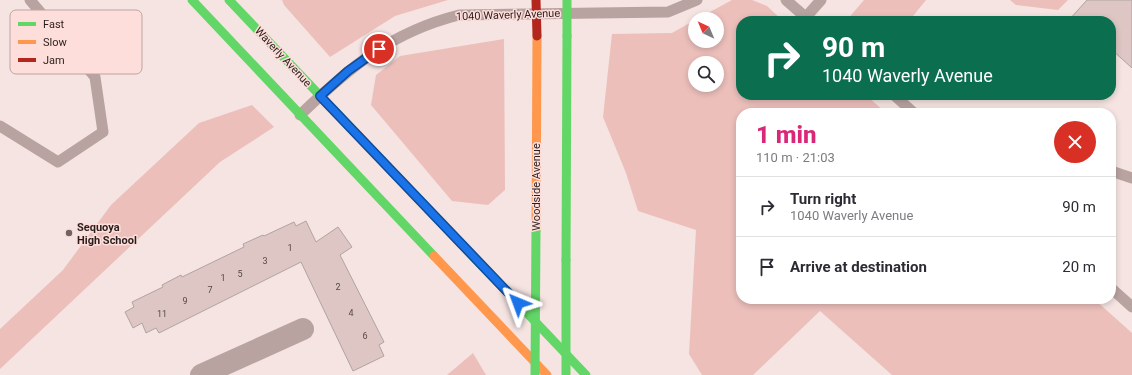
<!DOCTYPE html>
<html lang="en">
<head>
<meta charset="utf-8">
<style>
	:root { --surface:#fff; --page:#f7f7f7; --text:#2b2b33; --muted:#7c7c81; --line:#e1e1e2; --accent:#db2777 }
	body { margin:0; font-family:Roboto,sans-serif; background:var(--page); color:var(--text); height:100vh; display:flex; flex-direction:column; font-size:15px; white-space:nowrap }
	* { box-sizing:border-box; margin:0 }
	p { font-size:13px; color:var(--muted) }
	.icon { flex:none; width:22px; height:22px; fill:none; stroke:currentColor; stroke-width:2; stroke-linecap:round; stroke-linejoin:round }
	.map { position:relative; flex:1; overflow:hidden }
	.panel { position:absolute; left:736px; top:108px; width:380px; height:196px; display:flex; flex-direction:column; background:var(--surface); border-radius:16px; box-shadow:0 2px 6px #0003 }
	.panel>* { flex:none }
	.hud { position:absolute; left:736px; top:16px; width:380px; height:84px; border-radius:16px; box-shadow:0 2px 6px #0003; background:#0b6e4f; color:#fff; overflow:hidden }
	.needle { width:26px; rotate:316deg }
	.tools { position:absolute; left:688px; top:12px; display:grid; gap:8px }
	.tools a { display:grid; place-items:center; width:36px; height:36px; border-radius:50%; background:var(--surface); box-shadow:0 2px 6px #0003; font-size:20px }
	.pin { position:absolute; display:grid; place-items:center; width:34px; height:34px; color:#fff; margin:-17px; border:2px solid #fff; border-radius:50%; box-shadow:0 1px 4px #0007 }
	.me { position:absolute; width:44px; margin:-22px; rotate:316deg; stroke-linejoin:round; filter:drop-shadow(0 0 3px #0008) }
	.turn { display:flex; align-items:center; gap:14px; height:84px; padding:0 20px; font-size:18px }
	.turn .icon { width:52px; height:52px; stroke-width:2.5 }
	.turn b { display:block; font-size:28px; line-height:34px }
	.round { display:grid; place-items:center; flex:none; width:42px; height:42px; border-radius:21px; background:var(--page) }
	.headline { display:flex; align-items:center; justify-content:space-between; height:68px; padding:0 20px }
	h1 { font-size:24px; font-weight:800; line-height:30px; color:var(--accent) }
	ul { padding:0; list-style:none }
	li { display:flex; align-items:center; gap:12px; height:60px; padding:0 20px; border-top:1px solid var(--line) }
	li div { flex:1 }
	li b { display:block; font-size:15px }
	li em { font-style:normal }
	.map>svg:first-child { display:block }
</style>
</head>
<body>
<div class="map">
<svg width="1132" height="375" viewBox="0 0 1132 375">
	<rect width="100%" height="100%" fill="#f5e4e2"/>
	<path fill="#ecbfbb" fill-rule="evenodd" d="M282,0H448L395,16L330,57L284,5Z
		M732,0H752L767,6L783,21H741V95H866L886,113H741V299H1094L1132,333V375H892L820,311L753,375H702L689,354L696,230L638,211L626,173L603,117L612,34L672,33L695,20V41H717V19H697ZM695,63H717V85H695Z
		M864,0H926L909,21H846Z
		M1010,0H1068L1058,10L1016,5Z
		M504,39L505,190L488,205L452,201L371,105L376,75L400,56Z
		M252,105L274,127L220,162L0,369V329L63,270L111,205L199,123Z
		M473,353L486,375H447Z"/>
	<path fill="#dec6c4" stroke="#b0a3a2" d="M1087,0H1132V68L1111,49V21H1068Z
		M306,221L316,242L338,227L352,247L340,255L384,342L379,345L384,356L353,371L301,262L159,333L156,328L146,333L142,323L133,328L125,312L134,307L132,302L163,287L162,285L181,275L182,277L244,247L243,244L263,235L264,236L294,222L296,226Z"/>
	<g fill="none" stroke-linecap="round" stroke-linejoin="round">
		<path stroke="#b9a3a1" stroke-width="11" d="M786,0L810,21
			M806,17L821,0
			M894,95L914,113
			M300,115C350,67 391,32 459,15L668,12L697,0
			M0,126L58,162L103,132L95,77L30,0
			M1111,171L1132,178
			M1111,288L1132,307"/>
		<path stroke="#b9a3a1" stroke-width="22" d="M201,375L303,329"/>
		<path stroke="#63d668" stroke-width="9" d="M192,0L434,256
			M229,0L586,375
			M566,260L567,36"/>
		<path stroke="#ff974d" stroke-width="9" d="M536,230L537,36
			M434,256L547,375"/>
		<path stroke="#63d668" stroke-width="9" d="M567,0V36
			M566,260V375
			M535,375L536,230"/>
		<path stroke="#b3261e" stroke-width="9" d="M536,0L537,36"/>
	</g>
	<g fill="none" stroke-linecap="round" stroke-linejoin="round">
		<g stroke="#114b97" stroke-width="10">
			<path id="route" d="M379,49L348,71L320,96L518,303"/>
		</g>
		<use href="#route" stroke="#1a73e8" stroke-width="7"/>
	</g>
	<circle fill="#706362" stroke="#fddeda" stroke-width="1.5" cx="69" cy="233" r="4"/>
	<g text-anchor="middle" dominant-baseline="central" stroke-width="3" stroke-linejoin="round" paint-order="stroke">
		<g font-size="9" fill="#564847">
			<text x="290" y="248">1</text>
			<text x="265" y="261">3</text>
			<text x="240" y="274">5</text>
			<text x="223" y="278">1</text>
			<text x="338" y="287">2</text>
			<text x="210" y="290">7</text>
			<text x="185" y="301">9</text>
			<text x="351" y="313">4</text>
			<text x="162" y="314">11</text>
			<text x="365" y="336">6</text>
		</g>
		<g font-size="11" fill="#291e1d" stroke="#fddeda">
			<text transform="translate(508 15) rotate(-2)">1040 Waverly Avenue</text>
			<text transform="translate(283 57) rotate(47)">Waverly Avenue</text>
			<text transform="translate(536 187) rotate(-90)">Woodside Avenue</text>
		</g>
		<g font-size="11" font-weight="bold" fill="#291e1d" stroke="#fddeda" text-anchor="start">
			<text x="77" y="227">Sequoya<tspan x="77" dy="13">High School</tspan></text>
		</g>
	</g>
	<rect x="10" y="10" width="132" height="64" rx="6" fill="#fddeda" stroke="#bda4a1" stroke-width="1"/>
	<rect x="18" y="22" width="18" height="4" fill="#63d668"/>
	<rect x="18" y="40" width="18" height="4" fill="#ff974d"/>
	<rect x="18" y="58" width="18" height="4" fill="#b3261e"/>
	<g font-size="11" fill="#291e1d">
		<text x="43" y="28">Fast</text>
		<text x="43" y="46">Slow</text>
		<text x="43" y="64">Jam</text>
	</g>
</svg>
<div class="tools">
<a><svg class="needle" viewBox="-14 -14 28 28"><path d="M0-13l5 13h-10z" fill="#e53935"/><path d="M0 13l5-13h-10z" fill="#7c7c81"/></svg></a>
<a><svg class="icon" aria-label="search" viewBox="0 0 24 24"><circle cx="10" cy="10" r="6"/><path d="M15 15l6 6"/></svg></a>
</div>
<div class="pin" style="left:379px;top:49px;background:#d93025"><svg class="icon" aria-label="arrive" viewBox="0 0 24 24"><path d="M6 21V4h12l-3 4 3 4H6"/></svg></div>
<svg class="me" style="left:518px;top:303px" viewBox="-20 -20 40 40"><path d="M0-17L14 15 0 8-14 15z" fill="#1a73e8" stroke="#fff" stroke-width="4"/></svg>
<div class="hud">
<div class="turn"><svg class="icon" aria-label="right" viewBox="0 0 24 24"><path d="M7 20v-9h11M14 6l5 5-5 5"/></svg><div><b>90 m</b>1040 Waverly Avenue</div></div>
</div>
<section class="panel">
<div class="headline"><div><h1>1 min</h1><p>110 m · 21:03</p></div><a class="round" style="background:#d93025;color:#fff"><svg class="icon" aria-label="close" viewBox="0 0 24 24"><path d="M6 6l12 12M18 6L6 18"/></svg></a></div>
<ul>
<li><svg class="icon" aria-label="right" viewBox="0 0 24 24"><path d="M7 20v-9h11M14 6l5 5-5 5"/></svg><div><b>Turn right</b><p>1040 Waverly Avenue</p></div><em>90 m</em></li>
<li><svg class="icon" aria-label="arrive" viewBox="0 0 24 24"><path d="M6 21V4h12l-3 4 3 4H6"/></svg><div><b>Arrive at destination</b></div><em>20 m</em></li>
</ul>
</section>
</div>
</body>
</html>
